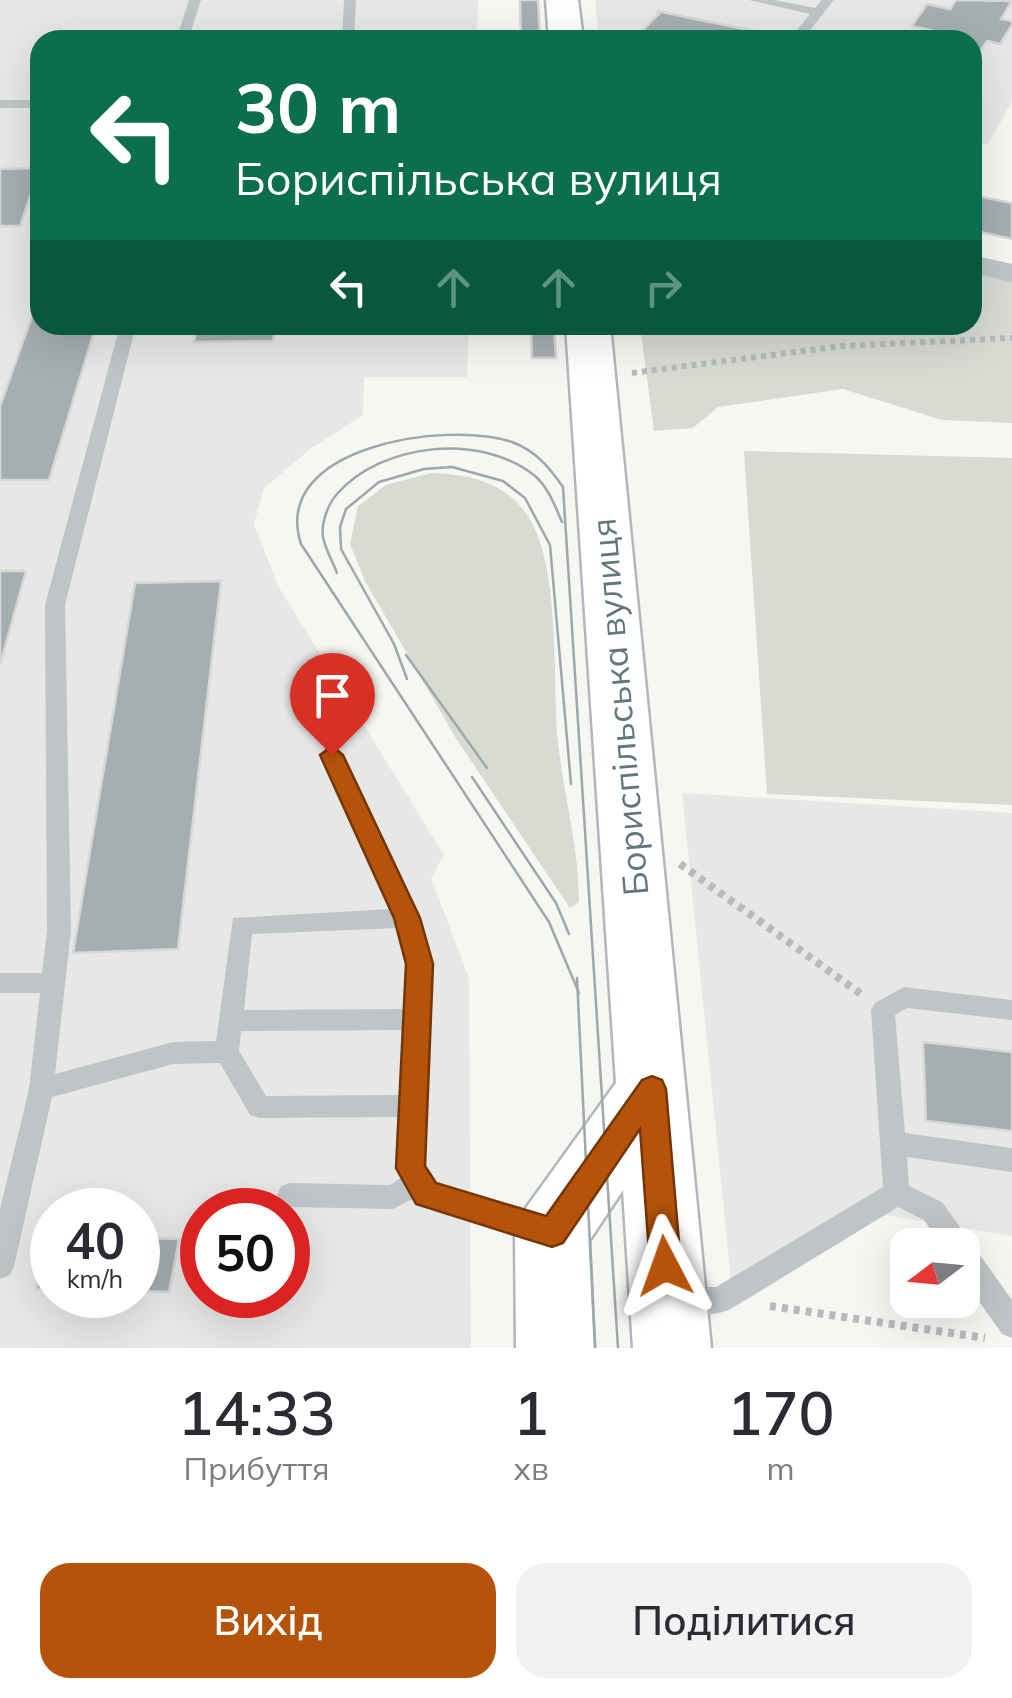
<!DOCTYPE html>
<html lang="uk">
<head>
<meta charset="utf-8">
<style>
	:root { --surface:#fff; --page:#f2f2f3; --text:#2b2b33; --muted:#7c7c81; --accent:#b45309 }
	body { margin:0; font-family:Mulish,sans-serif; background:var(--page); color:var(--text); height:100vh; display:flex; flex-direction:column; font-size:38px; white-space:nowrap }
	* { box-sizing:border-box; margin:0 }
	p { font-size:32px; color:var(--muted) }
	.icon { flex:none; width:55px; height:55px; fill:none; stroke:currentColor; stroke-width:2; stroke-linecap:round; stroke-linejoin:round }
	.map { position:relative; height:1348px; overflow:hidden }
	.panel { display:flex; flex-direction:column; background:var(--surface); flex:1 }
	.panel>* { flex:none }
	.top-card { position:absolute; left:30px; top:30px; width:952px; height:305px; border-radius:30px; box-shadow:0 10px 40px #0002; background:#0b6e4f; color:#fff; overflow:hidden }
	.needle { width:65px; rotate:254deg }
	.tools { position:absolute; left:890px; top:1228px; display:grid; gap:20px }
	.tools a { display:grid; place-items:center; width:90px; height:90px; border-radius:20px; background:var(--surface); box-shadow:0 10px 40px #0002; font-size:50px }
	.speed { position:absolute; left:30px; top:1188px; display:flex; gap:20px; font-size:50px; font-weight:700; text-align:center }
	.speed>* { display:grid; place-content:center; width:130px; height:130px; border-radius:50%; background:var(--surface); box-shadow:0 10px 40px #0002; line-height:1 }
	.speed small { font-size:25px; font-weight:400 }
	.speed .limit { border:15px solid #d22; background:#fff; color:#111 }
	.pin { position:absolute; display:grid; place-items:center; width:85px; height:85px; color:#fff; margin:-102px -42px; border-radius:50% 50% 50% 0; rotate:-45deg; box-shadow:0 0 10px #0007 }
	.pin .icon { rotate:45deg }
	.me { position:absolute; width:110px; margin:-55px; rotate:356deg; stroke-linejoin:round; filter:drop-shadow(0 0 8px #0008) }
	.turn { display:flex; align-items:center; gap:35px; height:210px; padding:0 40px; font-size:45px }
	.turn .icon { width:130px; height:130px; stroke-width:2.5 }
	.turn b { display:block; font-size:70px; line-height:85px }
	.lanes { display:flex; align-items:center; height:95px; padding:0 40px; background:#0003; justify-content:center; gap:50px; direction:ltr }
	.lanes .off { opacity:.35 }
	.eta { display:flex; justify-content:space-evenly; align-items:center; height:170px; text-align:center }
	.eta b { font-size:60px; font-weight:600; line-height:70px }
	.button { display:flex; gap:20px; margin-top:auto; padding:20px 40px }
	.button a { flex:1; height:115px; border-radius:30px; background:var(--accent); color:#fff; font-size:40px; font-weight:600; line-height:115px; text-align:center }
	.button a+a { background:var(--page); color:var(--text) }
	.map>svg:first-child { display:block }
</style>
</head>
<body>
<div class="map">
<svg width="1012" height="1348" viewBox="0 0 1012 1348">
	<rect width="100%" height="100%" fill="#f6f6f3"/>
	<path fill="#e7e7e6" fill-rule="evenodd" d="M0,0H478L477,40H40V325H469L467,377H364L363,415L310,449L264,488L254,524L278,586L444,855L431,878L469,978L471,1348H0ZM52,1210H138V1295H52ZM202,1210H288V1295H202Z
		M595,0H1012V101L988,145L973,141L972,40H599Z
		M682,793L1012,813V1236L879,1214L733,1301Z"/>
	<path fill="#d7dbd2" d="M973,272L1012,281V423L942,420L843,389L718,407L693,428L654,431L640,325H972Z
		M744,451L1012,458V805L767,794Z
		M431,473C467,474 502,481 525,512C562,561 552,682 558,743C564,797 579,848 579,902L570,908L457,740L365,581L350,544L358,506L386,485Z"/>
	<path fill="#a4afb2" stroke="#d8d7d5" stroke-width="2.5" d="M520,0H538L540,40H521Z
		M956,0L1012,1L1001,19L1012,21V25L1000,44L987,41L975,60L972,40H928L935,31L912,26L927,4L950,9Z
		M657,11L773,35L769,40H659L638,35L660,13Z
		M40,168L20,226H0V169Z
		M972,195L1012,203V239L972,230Z
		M40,294V325H96L49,480H0V406Z
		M198,325H276L273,341L194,342Z
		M531,325H554L556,358H532Z
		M0,571H26L0,665Z
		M221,581L178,949L73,953L135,583Z
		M923,1042L1012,1052V1131L926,1121Z
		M48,1236H52V1289H36Z
		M138,1238L179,1239L169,1292L138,1291Z"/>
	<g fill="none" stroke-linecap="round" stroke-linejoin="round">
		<g stroke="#b1b8bb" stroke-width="5">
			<path id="secondary" d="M546,0H578L583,40H549Z
				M566,325H610L711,1348H633L623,1190L589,1241L594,1348H516L515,1233L526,1208L616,1083Z"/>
		</g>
		<path stroke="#b7bbbd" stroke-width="6" stroke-dasharray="5 5" stroke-linecap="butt" d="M632,373L842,346L1012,338"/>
		<path stroke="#b7bbbd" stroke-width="8" stroke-dasharray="6 6" stroke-linecap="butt" d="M680,864L861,994
			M770,1306L985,1338"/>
		<path fill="#bfc4c7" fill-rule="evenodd" d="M189,0H201L188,40H176Z
			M344,0H356L354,40H342Z
			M749,0H774L815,8L822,0H834L802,40H789L810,14Z
			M0,100H40V108H0Z
			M120,325H136L65,605L71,931L55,1074L173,1042L216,1041L233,918L392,909L322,755L325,749H339L418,918L432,964L424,1166L435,1184L555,1222L559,1231L555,1240L546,1244L426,1206L414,1198L393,1209L290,1207L281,1204L277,1195L281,1186L290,1183L390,1185L402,1177L398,1168L401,1117L259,1118L250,1115L220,1063L173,1064L52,1097L14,1266L10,1275L0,1279V1209L29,1089L40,993H0V973H42L47,931L45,605ZM398,928L408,964L406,1009L244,1010L252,934ZM405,1030L402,1095L266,1096L239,1051L241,1031Z
			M904,987L1012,1000V1020L907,1008L895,1015L905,1133L1012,1148V1172L907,1157L909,1186L942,1202L1012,1300V1338L1002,1334L962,1277V1245H941L924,1220L898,1207L729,1310C712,1316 688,1317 671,1311L667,1301L671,1291L681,1287H716L883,1187L871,1010L875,1003Z"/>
		<path fill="#bfc4c7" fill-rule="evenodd" d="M972,255L1012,264V282L972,273Z"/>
		<use href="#secondary" fill="#fff" fill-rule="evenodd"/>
		<path stroke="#9ea7ab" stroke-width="2.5" d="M337,573C333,562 325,549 323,537C321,523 328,504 337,494C382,443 480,432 535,476C548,487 555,506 562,522
			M406,655L487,768
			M407,679L394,644L341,549L340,527L346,509L379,482L424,469L452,467L503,481L525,498L550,545L571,784
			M472,777L556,903L569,934
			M577,978L595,1348
			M579,993L549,922L301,544C269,446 448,420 512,442C536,451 549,467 563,487L618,1348"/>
	</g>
	<path fill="#b45309" stroke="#753606" stroke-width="2.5" d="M332,746L343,755L420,918L433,964L425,1166L436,1183L546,1216L642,1080L652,1076L662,1080L666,1089L681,1266L676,1277L665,1281L654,1277L650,1266L640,1129L563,1243L552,1247L416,1204L396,1168L406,964L394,918L320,755Z"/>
	<g text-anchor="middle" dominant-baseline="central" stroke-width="10" stroke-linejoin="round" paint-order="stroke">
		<g font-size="35" fill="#61767e" stroke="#fff">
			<text transform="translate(619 707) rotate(-95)">Бориспільська вулиця</text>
		</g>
	</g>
</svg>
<div class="tools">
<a><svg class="needle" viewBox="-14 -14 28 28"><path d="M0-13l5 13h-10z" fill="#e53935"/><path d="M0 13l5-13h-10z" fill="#7c7c81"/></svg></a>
</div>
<div class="speed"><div>40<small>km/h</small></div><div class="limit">50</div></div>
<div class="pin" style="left:332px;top:755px;background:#d93025"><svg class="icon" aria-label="arrive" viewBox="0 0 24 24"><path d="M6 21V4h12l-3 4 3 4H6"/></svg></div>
<svg class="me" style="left:665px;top:1266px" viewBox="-20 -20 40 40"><path d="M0-17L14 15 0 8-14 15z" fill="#b45309" stroke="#fff" stroke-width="4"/></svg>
<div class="top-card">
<div class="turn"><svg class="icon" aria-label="left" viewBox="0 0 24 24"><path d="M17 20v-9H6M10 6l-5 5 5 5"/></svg><div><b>30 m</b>Бориспільська вулиця</div></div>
<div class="lanes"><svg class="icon" aria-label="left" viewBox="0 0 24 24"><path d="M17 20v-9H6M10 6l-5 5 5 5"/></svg><svg class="icon off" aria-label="ahead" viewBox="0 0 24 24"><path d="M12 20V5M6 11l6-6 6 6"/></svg><svg class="icon off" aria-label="ahead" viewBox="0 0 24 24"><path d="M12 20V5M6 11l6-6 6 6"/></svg><svg class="icon off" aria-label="right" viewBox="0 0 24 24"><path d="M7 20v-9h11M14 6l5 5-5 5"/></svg></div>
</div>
</div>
<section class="panel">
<div class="eta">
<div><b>14:33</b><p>Прибуття</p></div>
<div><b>1</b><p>хв</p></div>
<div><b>170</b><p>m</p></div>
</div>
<div class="button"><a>Вихід</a><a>Поділитися</a></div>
</section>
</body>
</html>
